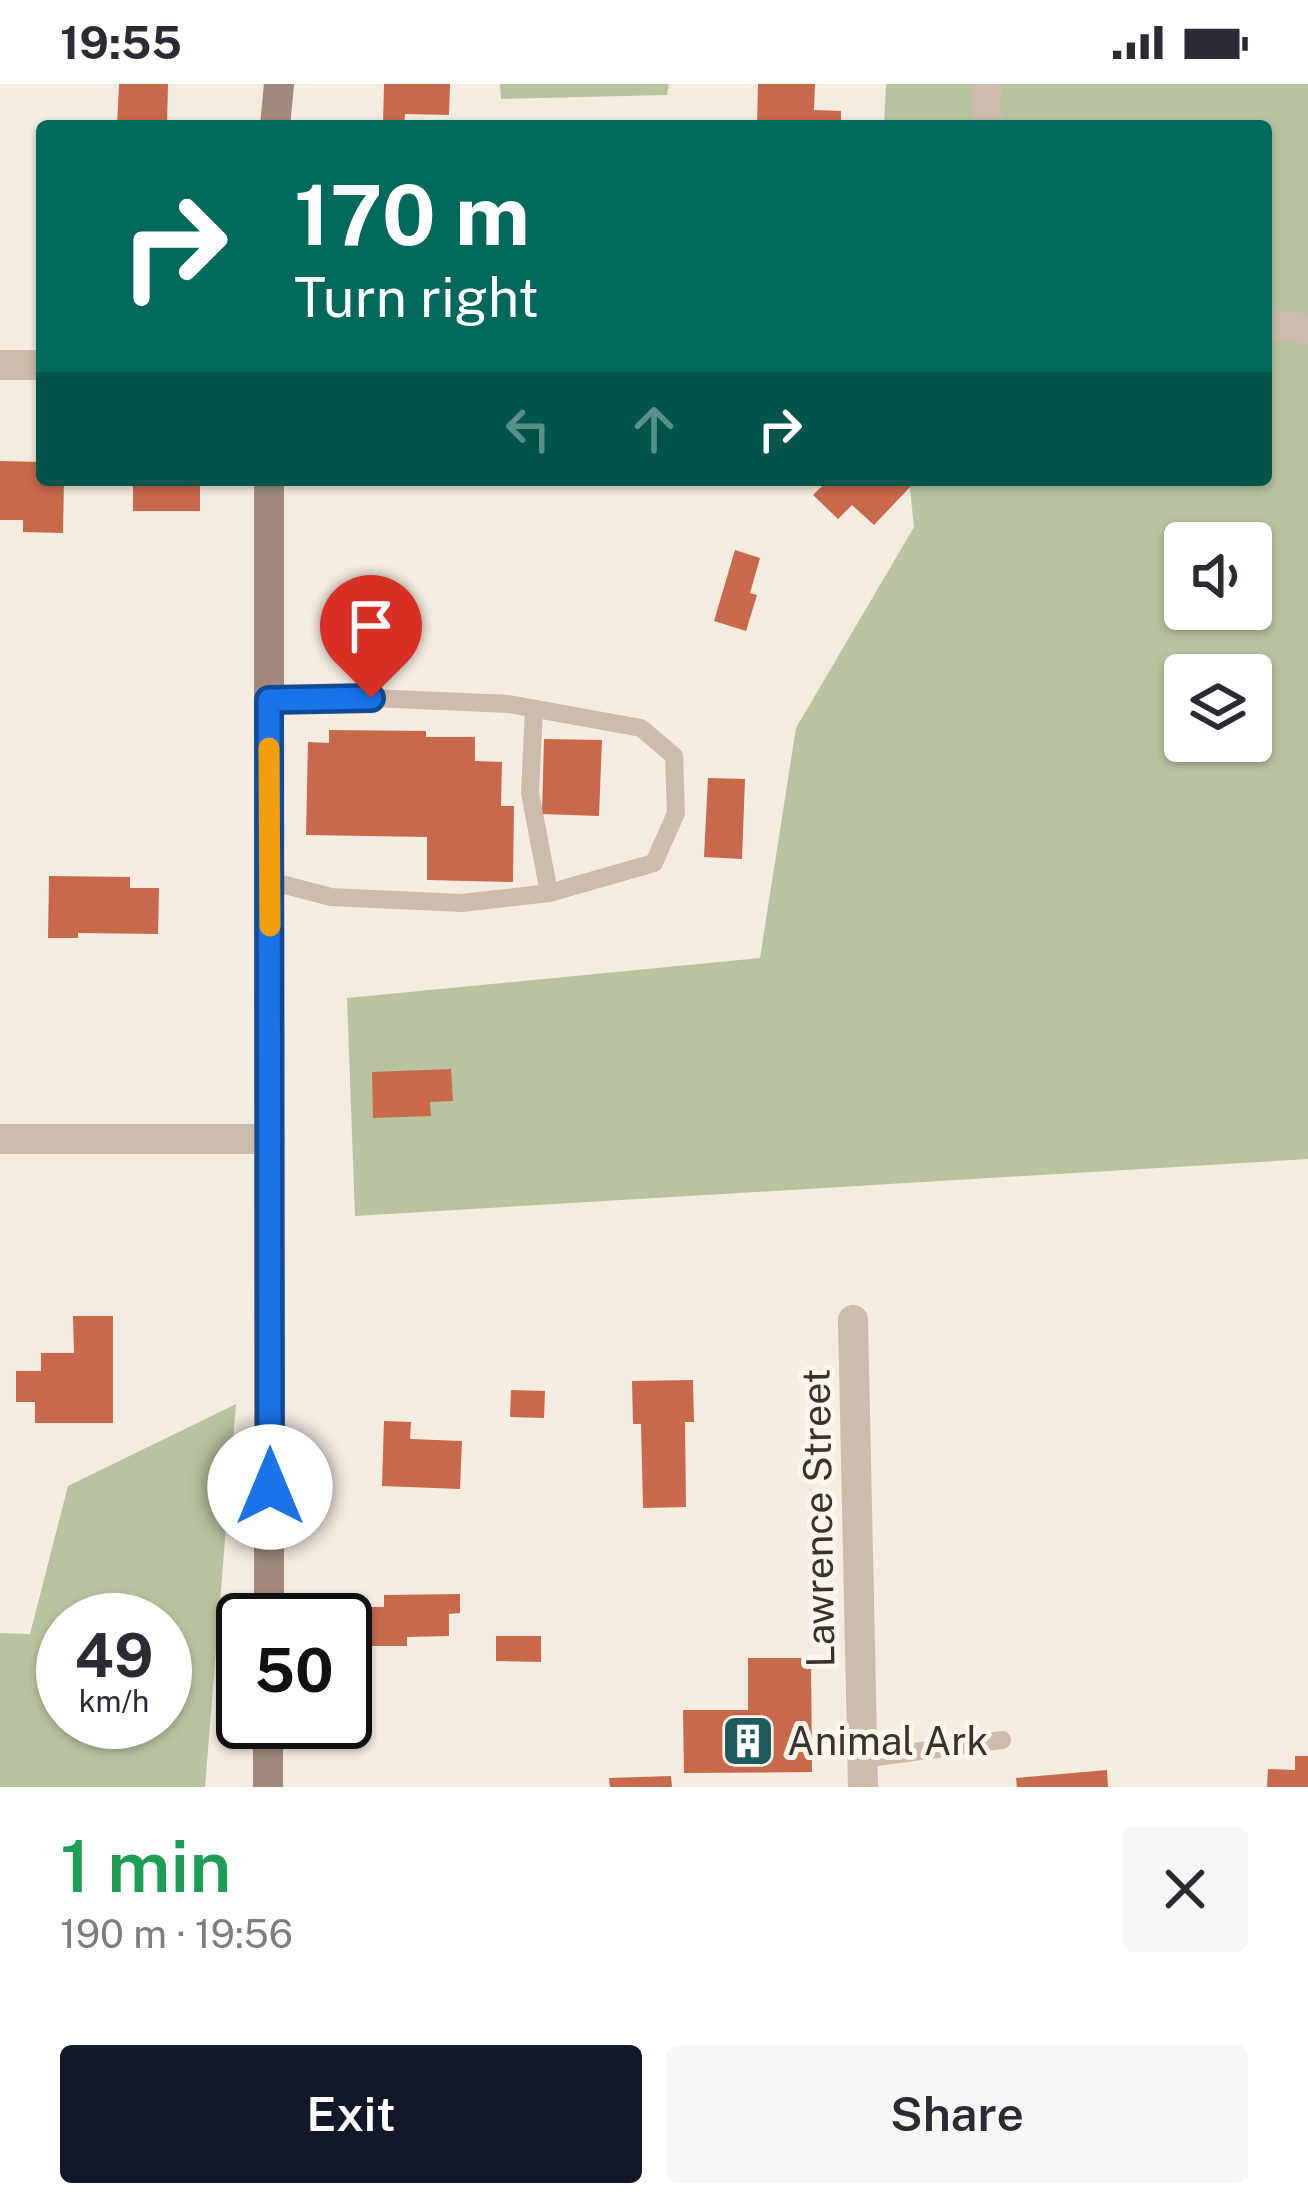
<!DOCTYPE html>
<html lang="en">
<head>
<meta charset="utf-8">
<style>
	:root { --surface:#fff; --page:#f7f7f7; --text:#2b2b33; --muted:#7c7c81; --accent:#111827 }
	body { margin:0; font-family:"Public Sans",sans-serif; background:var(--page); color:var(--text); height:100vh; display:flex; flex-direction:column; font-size:45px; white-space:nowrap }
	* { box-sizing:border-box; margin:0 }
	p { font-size:39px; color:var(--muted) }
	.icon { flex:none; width:66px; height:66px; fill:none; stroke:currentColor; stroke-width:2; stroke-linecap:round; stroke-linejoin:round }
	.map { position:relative; height:1703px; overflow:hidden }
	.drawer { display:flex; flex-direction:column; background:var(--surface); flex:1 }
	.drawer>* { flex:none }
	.top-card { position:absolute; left:36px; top:36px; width:1236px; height:366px; border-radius:12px; box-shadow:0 3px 9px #0004; background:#00695c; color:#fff; overflow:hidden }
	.fabs { position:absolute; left:1164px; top:438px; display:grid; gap:24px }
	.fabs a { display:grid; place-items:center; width:108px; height:108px; border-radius:12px; background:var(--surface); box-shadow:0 3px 9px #0004; font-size:60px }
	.speed { position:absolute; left:36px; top:1509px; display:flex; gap:24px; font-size:60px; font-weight:700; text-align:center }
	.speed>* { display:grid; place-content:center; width:156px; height:156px; border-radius:50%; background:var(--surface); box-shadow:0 3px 9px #0004; line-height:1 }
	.speed small { font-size:30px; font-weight:400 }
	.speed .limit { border:6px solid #111; border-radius:18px; background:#fff; color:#111 }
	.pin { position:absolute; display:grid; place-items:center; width:102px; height:102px; color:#fff; margin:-123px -51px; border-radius:50% 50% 50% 0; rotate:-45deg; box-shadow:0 0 12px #0007 }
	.pin .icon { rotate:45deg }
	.me { position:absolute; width:132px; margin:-66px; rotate:0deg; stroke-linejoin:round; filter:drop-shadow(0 0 9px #0008) }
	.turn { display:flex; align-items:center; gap:42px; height:252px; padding:0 60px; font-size:54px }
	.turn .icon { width:156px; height:156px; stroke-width:2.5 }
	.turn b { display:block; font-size:84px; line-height:102px }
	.lanes { display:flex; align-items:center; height:114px; padding:0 60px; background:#0003; justify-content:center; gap:60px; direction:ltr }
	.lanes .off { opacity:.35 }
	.round { display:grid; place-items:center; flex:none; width:126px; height:126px; border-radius:12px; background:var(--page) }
	.headline { display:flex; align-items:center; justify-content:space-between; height:204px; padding:0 60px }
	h1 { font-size:72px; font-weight:600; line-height:90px; color:#1e9e55 }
	.cta { display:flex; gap:24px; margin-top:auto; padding:24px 60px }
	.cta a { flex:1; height:138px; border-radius:12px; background:var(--accent); color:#fff; font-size:48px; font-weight:600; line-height:138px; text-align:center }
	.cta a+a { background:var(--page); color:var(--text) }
	.status { display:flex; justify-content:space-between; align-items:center; height:84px; padding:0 60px; background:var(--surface); direction:ltr }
	.status svg { height:33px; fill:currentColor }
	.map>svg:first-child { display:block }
</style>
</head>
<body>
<div class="status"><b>19:55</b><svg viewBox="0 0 49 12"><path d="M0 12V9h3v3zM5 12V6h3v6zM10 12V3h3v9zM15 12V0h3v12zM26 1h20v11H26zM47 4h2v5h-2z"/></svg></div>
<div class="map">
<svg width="1308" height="1703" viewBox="0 0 1308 1703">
	<rect width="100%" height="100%" fill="#f4ebe1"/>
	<path fill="#b8c4a0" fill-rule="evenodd" d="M500,0H669L667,11L501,15Z
		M886,0H1308V1075L355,1132L347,914L760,874L796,644L914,443L909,396H1266V42H884ZM1185,459H1251V525H1185ZM1185,591H1251V657H1185Z
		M236,1320L205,1703H0V1549L30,1550L68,1402ZM63,1536H165V1638H63Z"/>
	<path fill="#c8694b" d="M119,0H168L167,42H117Z
		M384,0H450L449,31L405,30L404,42H383Z
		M758,0H815L814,26L841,27V42H757Z
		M0,377L42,378V396H64L63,449L23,448V436H0Z
		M133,396H200V427H133Z
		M828,396H905L911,402L874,441L852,421L838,435L813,411Z
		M735,466L760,474L750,509L757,511L746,547L714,537Z
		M329,646L426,647V653H475V677L502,678L501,722H514L513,798L427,796V753L306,751L308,658L329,659Z
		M544,655L602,656L599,732L542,730Z
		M708,694L745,695L742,775L704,773Z
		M49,792L130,793V804H159L158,850L78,849V854H48Z
		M451,985L453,1017L430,1018L431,1032L373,1034L372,988Z
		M73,1232H113V1339H35V1318H16V1287H41V1269H74Z
		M693,1296L694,1338H685L686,1423L643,1424L641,1340H633L632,1297Z
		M511,1306L545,1307L544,1334L510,1333Z
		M384,1337L411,1338L410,1355L462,1357L460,1405L382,1402Z
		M460,1510V1529L449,1530V1552L407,1553V1562H372L371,1523H384V1511Z
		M496,1552H541V1578L496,1577Z
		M748,1574H811L812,1688L684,1689L683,1626H748Z
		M1295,1672H1308V1703H1267L1268,1685L1295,1686Z
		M1107,1686L1108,1703H1017L1016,1694Z
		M671,1692L672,1703H610L609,1694Z"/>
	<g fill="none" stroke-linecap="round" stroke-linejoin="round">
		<path stroke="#cdbbac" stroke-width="18" d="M269,617L371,614L509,620L641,644L674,672L676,729L654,779L549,809L462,819L331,813L270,797
			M534,625L530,709L549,809
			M862,1675L1002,1656"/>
		<path stroke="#cdbbac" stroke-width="30" d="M987,0L986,34L990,42
			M1266,240L1308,245
			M0,281H42
			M0,1055H270
			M853,1236L863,1703"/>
		<path stroke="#a18a7d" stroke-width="30" d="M275,42L279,0
			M269,396V1536
			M268,1703V1638"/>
	</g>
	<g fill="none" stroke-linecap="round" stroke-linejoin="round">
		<g stroke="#114b97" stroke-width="30">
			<path id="route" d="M270,1403L269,616L371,614"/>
		</g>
		<use href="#route" stroke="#1a73e8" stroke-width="21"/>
		<path stroke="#f59e0b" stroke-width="21" d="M269,664L270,842"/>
	</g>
	<defs>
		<g id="building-square" transform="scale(2.7)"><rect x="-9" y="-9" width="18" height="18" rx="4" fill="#1f5a5e" stroke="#fbf5ee"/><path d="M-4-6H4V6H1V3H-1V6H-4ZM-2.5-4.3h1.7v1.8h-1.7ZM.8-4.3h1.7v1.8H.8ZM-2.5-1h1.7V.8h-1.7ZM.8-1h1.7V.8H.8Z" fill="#fff"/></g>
	</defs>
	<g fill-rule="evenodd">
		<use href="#building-square" x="748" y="1657"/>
	</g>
	<g text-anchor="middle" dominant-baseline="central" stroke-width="10" stroke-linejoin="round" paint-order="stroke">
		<g font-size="39" fill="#3b302b" stroke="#fbf5ee">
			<text transform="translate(818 1434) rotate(-91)">Lawrence Street</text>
		</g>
		<g font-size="39" fill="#3b302b" stroke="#fbf5ee" text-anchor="start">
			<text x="787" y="1657">Animal Ark</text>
		</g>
	</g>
</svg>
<div class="fabs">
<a><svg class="icon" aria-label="sound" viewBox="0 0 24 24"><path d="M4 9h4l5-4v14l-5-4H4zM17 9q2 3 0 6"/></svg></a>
<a><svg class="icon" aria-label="layers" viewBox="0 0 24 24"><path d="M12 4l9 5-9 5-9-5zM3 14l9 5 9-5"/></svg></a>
</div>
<div class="speed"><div>49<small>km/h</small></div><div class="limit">50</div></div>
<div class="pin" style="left:371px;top:614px;background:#d93025"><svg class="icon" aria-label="arrive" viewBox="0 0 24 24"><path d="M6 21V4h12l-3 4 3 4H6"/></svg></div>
<svg class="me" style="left:270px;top:1403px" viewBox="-20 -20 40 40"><circle r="19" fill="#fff"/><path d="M0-13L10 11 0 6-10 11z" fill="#1a73e8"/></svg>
<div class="top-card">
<div class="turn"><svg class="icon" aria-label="right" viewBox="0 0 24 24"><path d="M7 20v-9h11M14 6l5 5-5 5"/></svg><div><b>170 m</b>Turn right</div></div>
<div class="lanes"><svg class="icon off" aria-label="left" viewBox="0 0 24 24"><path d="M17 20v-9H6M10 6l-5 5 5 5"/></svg><svg class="icon off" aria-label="ahead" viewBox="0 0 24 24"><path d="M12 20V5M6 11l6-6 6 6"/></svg><svg class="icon" aria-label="right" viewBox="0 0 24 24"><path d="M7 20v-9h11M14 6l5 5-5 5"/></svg></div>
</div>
</div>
<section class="drawer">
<div class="headline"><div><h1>1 min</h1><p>190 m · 19:56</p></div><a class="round"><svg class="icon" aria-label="close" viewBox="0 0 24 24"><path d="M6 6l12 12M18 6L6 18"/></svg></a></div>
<div class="cta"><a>Exit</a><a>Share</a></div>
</section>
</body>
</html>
